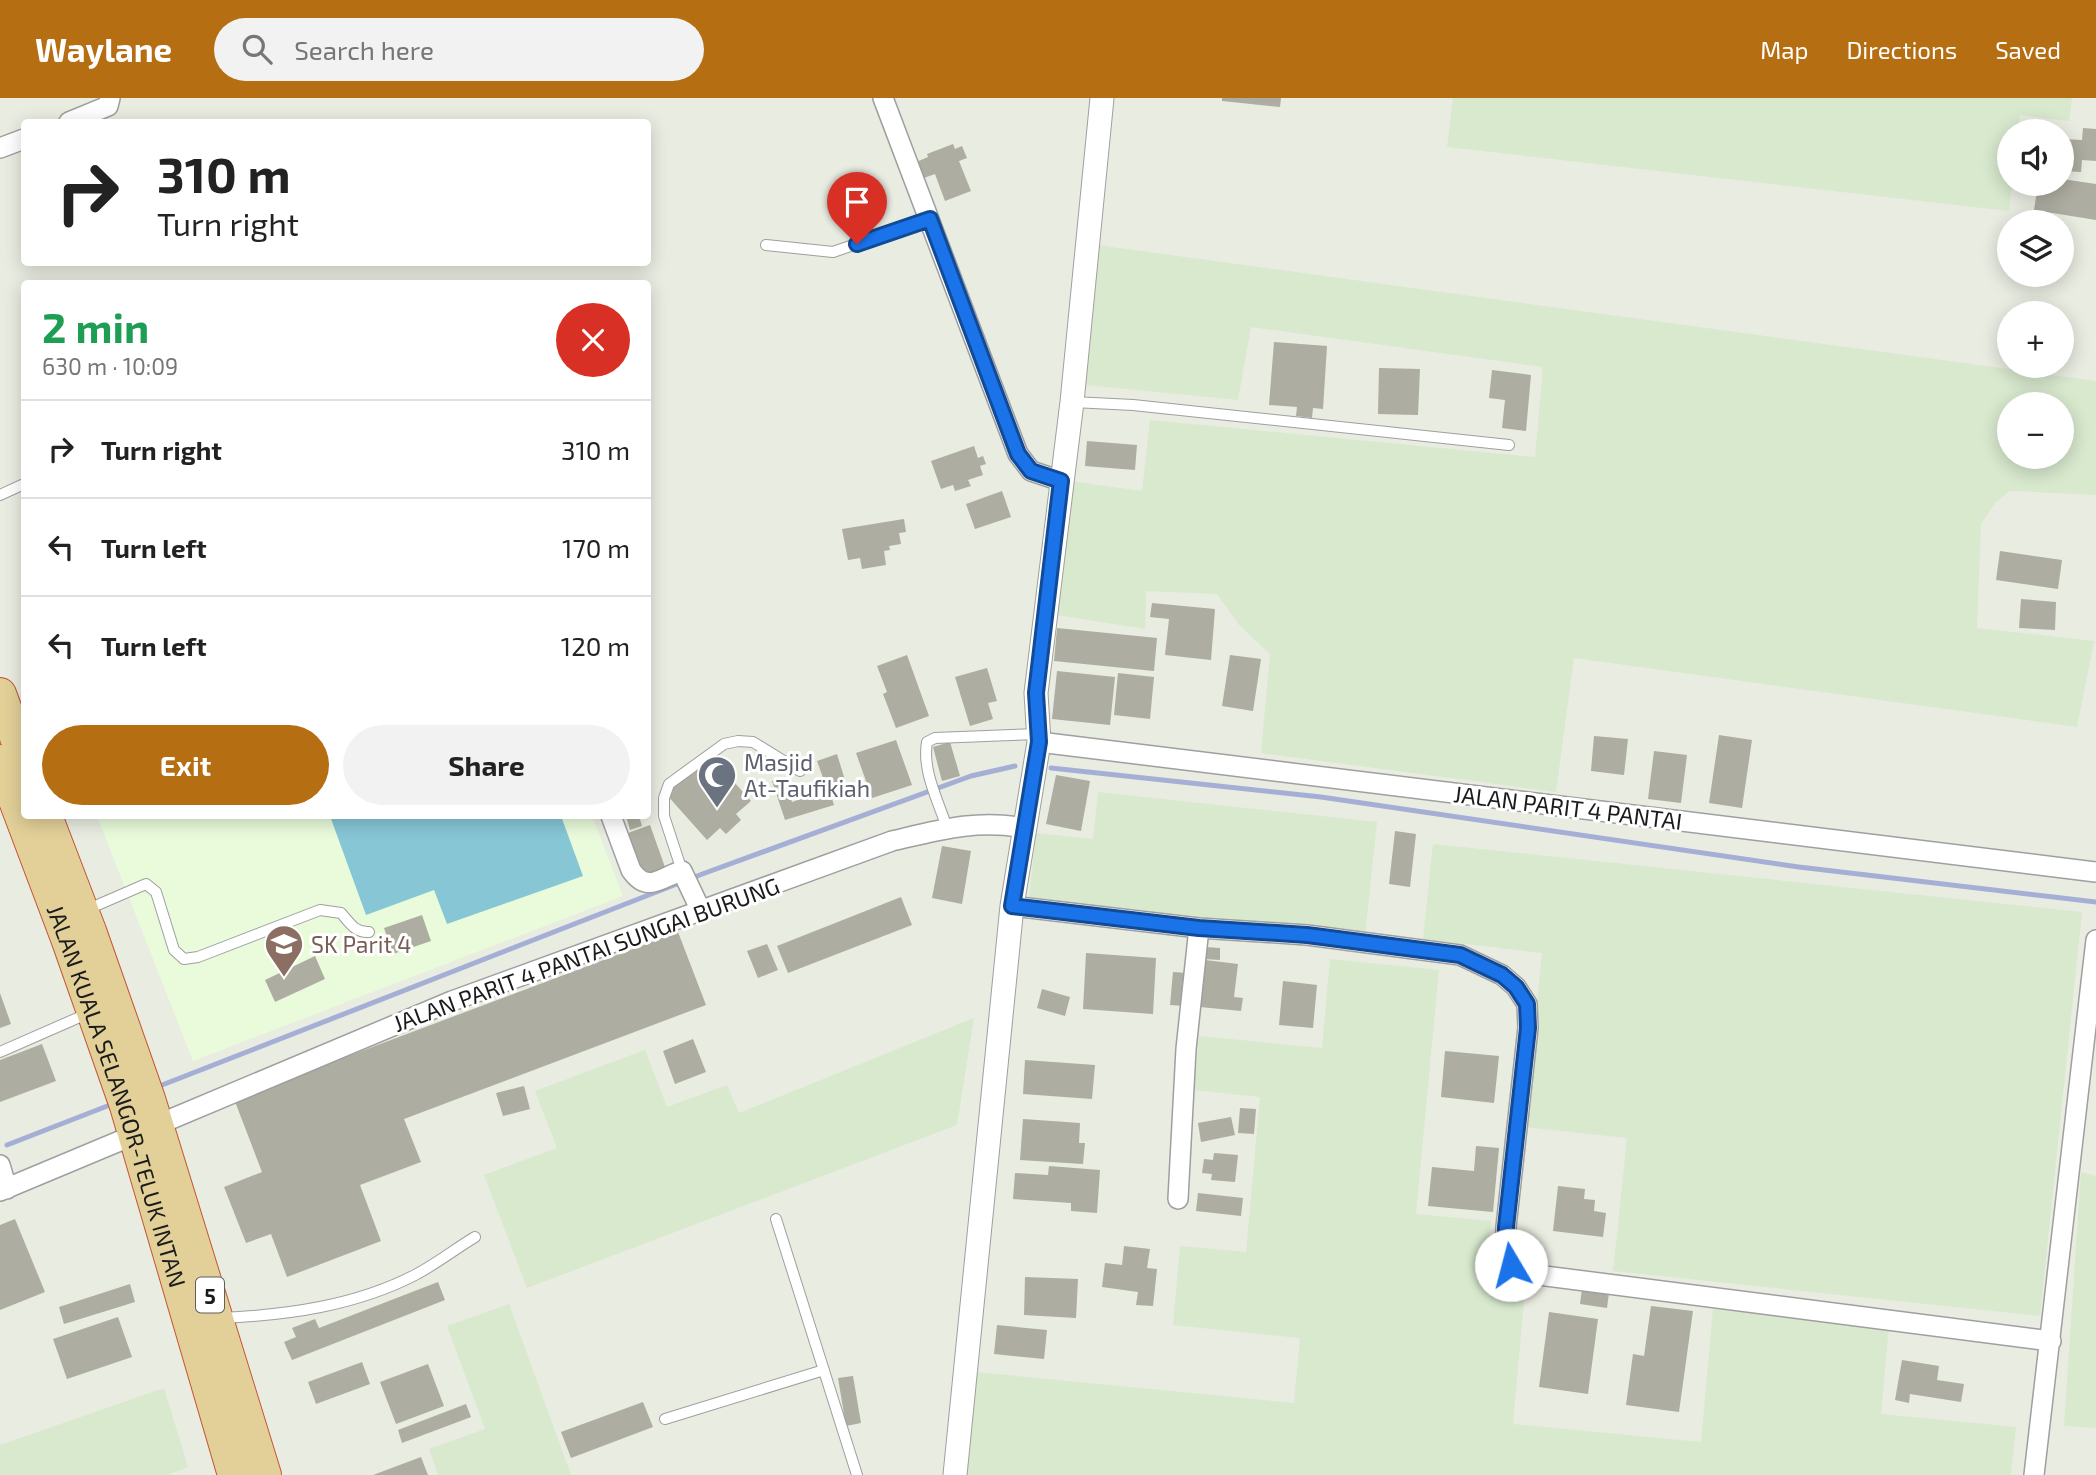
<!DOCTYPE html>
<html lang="en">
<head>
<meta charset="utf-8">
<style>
	:root { --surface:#fff; --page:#f2f2f2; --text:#222; --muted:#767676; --line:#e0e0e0; --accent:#b56e12 }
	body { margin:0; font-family:"Exo 2",sans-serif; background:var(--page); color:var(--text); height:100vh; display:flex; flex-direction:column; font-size:26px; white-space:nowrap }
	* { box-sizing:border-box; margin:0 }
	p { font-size:23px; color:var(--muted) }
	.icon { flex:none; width:38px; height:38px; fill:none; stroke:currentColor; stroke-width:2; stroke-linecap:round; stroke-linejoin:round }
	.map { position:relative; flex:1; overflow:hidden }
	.side { position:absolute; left:21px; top:182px; width:630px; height:539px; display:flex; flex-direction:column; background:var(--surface); border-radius:7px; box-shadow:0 4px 18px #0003 }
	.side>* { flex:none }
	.guide { position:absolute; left:21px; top:21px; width:630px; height:147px; border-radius:7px; box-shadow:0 4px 18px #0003; background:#fff; color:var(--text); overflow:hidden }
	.tools { position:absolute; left:1997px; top:21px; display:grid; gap:14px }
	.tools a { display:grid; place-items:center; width:77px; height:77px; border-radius:50%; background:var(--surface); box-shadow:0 4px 18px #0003; font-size:35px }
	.pin { position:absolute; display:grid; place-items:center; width:60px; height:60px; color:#fff; margin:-72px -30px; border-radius:50% 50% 50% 0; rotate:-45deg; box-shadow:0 0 7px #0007 }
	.pin .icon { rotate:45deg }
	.me { position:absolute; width:77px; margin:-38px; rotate:352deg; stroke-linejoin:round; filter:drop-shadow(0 0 5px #0008) }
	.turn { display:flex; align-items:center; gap:24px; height:147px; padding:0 21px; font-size:32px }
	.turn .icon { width:91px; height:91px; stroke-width:2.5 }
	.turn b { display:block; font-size:49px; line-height:60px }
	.round { display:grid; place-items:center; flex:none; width:74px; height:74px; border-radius:37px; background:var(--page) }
	.headline { display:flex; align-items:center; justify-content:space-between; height:119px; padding:0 21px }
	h1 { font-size:42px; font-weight:700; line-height:52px; color:#1e9e55 }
	.cta { display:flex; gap:14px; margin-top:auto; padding:14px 21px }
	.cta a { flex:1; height:80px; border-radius:42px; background:var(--accent); color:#fff; font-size:28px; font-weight:700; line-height:80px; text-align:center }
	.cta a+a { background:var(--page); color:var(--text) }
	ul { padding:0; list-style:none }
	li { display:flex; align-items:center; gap:21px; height:98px; padding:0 21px; border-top:2px solid var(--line) }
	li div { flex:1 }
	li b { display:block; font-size:26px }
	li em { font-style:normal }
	header { display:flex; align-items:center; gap:42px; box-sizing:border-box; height:98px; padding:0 35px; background:var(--accent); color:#fff }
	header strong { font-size:33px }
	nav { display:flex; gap:38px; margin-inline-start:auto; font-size:24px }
	.search { width:490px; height:63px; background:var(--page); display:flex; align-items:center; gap:18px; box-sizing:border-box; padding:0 24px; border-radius:38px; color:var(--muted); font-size:26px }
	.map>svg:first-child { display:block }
</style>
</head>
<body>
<header>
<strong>Waylane</strong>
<div class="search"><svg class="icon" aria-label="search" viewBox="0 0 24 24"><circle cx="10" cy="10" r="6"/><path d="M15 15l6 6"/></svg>Search here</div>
<nav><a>Map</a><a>Directions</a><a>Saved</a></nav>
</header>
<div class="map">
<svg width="2096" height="1377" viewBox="0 0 2096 1377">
	<rect width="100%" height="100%" fill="#e9ece1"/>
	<path fill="#e9fbdb" d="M97,718H592L623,798L193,963Z"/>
	<path fill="#d8e9ce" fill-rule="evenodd" d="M1453,0H2072L2069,23L2020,17L2018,33H2009V86H2012L2009,113L1447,49Z
		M1097,147L2096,283V397L2010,393L1996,404L1981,426L1977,530L2094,543L2077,629L1574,560L1556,694L1261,655L1270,556L1239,527L1217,496L1146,493L1145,531L1057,517L1070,383L1142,393L1150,322L1535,359L1543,269L1251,229L1238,302L1086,287ZM2009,306H2062V359H2009Z
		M1098,694L1377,724L1365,837L1029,800L1036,735L1093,741Z
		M1433,746L2082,814L2040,1218L1613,1173L1627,1040L1524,1029L1542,855L1423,841Z
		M1330,861L1439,872L1416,1116L1491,1123L1486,1177L1526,1181L1513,1326L1701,1344L1713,1211L1889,1228L1881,1316L2016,1329L2011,1377H966L976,1274L1294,1305L1300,1240L1173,1227L1180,1148L1246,1154L1260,999L1194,992L1199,938L1322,950Z
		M974,920L957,1027L527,1190L484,1077L557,1050L535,993L645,952L667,1009L727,987L739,1015Z
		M2081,1074L2096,1078V1330L2064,1328Z
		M509,1206L571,1377H438L429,1351L485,1331L447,1228Z
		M164,1290L188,1369L168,1377H0V1347Z"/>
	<path fill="#86c6d5" d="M330,718H561L583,778L447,826L434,792L366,817Z"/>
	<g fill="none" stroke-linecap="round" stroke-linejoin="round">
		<path stroke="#a5afd6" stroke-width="5" d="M1051,670L1321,699L1799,769L2096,804
			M157,989L705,775L971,678L1015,668
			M7,1047L115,1005"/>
	</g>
	<path fill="#adada1" d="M1222,0H1281L1280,9L1222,3Z
		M2083,30L2096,31V63L2082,62L2081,74L2062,73V41L2082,42Z
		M953,46L955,51L962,48L967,60L959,63L971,93L945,103L935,76L921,81L914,65L928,59L927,56Z
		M2062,81L2096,86V122L2034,112L2038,86H2062Z
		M1274,244L1327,248L1323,311L1313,310L1312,320L1296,318L1297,309L1269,307Z
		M1379,270L1420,271L1418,317L1378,316Z
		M1492,272L1531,277L1526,333L1502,330L1505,302L1489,300Z
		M1087,343L1137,347L1135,372L1085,368Z
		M974,348L978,360L983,358L986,366L980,368L983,377L968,382L971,388L955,393L953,387L941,391L931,363Z
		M1002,393L1011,419L975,431L966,406Z
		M904,421L906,434L899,435L901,446L889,448L890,452L884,453L886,467L862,471L860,460L848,462L842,431Z
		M2000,453L2062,462L2058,491L1996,482Z
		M2021,501L2056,504L2055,532L2019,530Z
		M1152,505L1215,511L1211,562L1165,557L1169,521L1150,519Z
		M1057,530L1157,540L1154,573L1054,563Z
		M907,557L929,618L896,630L883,596L887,594L877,568Z
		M1230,557L1261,561L1253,613L1222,608Z
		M987,570L997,603L988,605L993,621L970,628L955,579Z
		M1057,573L1115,579L1110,627L1052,621Z
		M1118,575L1154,579L1150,621L1114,617Z
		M1719,637L1752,642L1742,710L1709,705Z
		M1594,638L1628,641L1624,677L1591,673Z
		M896,642L912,687L872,700L856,655Z
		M950,644L960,678L942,683L933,649Z
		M1654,653L1687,657L1681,705L1648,701Z
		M837,656L845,682L826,688L817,663Z
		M710,657L751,703L736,716L741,722L726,736L720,730L707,742L666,696Z
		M1056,677L1090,683L1081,733L1046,726Z
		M783,679L792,704L829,691L834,707L785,722L772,683Z
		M626,718H639L642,728L630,732Z
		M650,727L666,772L643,779L628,735Z
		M1395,733L1416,736L1410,789L1389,786Z
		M942,748L971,753L962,806L932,800Z
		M901,799L912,827L788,875L777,848Z
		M422,817L431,843L393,856L384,830Z
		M678,834L706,907L404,1021L421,1064L360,1087L381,1143L287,1179L271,1136L246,1145L224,1089L262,1074L234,1001Z
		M767,846L778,872L758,880L747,853Z
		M1205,849L1220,850V862L1204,861Z
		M1086,855L1156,860L1153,916L1083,911Z
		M315,858L325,881L275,904L265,882Z
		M1205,862L1238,866L1234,899L1243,900L1241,913L1200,909Z
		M1173,874L1188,875L1185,908L1170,907Z
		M1283,883L1317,887L1313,930L1279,927Z
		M1042,891L1070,899L1065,918L1037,910Z
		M0,895L11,926L0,930Z
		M693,941L706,974L675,986L663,953Z
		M42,946L56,983L0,1004V962Z
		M1445,953L1499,958L1494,1005L1441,999Z
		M1025,962L1095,967L1092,1001L1023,996Z
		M524,988L530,1011L503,1018L496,995Z
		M1240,1010L1256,1011L1254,1036L1238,1035Z
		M1231,1019L1235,1037L1201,1044L1198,1025Z
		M1023,1021L1080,1025L1079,1045H1085L1083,1066L1020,1062Z
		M1476,1048L1499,1050L1493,1114L1428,1108L1432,1069L1474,1073Z
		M1214,1055L1238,1057L1235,1084L1211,1082L1212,1076L1202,1075L1204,1061L1213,1062Z
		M1049,1068L1100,1072L1097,1115L1071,1113V1105L1013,1101L1015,1075L1048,1077Z
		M1558,1088L1585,1091L1584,1101L1595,1102L1594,1113L1606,1115L1603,1139L1553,1133Z
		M1198,1095L1243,1100L1241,1118L1196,1113Z
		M15,1121L45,1194L0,1212V1127Z
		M1124,1148L1150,1151L1147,1170L1157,1171L1153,1208L1136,1207L1138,1194L1102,1189L1105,1165L1122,1167Z
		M1025,1179L1078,1181L1076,1220L1024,1217Z
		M438,1184L445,1202L292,1262L284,1244L296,1239L292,1230L315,1221L319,1230Z
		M130,1186L135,1204L64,1226L59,1209Z
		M1582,1191L1609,1195L1607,1210L1580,1206Z
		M1651,1208L1693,1213L1679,1314L1626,1307L1633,1256L1644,1258Z
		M1549,1214L1598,1221L1588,1296L1539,1289Z
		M118,1219L132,1259L67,1281L53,1241Z
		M997,1227L1047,1232L1044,1261L994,1256Z
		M1902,1262L1939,1268L1937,1282L1964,1286L1961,1304L1910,1296L1909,1305L1895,1302Z
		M362,1264L370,1286L316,1306L308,1284Z
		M428,1266L444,1308L396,1326L380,1284Z
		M853,1278L861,1325L846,1328L838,1280Z
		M643,1304L653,1329L571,1360L561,1334Z
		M466,1306L471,1319L402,1345L398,1332Z
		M421,1359L428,1377H373Z"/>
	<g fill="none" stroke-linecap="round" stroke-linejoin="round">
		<g stroke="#9f9f9f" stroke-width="12">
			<path id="service" d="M766,147L833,154L929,121
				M1073,304L1133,307L1509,347
				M0,397L24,386
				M947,730C938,702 922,673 927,644L935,640L1038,636
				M682,773L664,718V700L669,686L724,646L738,643L753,644L800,673
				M86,812L146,786L156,794L174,852L184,861L198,859L320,812L341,815C349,824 355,835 369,834
				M0,954L89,915
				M776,1121L857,1377
				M221,1220C287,1217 355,1208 415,1177C436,1166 455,1151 475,1139
				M665,1321L824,1272"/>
		</g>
		<g stroke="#9f9f9f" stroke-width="22">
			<path id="minor" d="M883,0L1018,356L1031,373L1061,383
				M69,24L108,8L110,0
				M0,50L24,41
				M1039,644L2096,774
				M611,718L631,772C648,797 662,778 682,773L701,813
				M1012,808L1199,830L1307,837L1460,857L1502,877L1516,889L1527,906L1528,930L1506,1129C1506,1147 1504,1165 1522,1175L2051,1243
				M157,1027L452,903L892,743C939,732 977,721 1025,730
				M0,1067L7,1091
				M0,1093L134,1037
				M1178,1101L1186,951L1199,830
				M2034,1377L2096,842"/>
		</g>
		<g stroke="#9f9f9f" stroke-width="25">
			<path id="tertiary" d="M955,1377L1012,808L1039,644L1036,595L1072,304L1102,0"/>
		</g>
		<g stroke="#c55433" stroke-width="34">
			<g id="trunk">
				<path d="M0,596L24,661"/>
				<path id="s1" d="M0,663L68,843L126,1008L234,1377"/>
				<path d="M46,718L90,833L149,1001L265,1377"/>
			</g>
		</g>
		<use href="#service" stroke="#fff" stroke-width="10"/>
		<use href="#minor" stroke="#fff" stroke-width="19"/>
		<use href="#tertiary" stroke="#fff" stroke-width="23"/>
		<use href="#trunk" stroke="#e2d098" stroke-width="32"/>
	</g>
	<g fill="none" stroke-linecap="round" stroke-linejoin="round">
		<g stroke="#114b97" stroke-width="18">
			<path id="route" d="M857,146L930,121L1018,356L1031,373L1061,383L1036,595L1039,644L1012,808L1199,830L1307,837L1460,857L1502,877L1516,889L1527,906L1528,930L1506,1129V1153L1511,1167"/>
		</g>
		<use href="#route" stroke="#1a73e8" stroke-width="12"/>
	</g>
	<defs>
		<g id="mosque-pin" transform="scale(2.0125)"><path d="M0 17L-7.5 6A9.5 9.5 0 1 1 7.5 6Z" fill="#6b7280" stroke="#fff"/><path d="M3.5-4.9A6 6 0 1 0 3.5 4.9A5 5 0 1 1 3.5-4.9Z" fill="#fff"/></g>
		<g id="school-pin" transform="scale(2.0125)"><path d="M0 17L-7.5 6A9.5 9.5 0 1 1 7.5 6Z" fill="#8d6e63" stroke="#fff"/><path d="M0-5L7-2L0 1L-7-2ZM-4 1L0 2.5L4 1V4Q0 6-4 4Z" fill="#fff"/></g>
	</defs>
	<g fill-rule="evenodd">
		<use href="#mosque-pin" x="717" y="677"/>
		<use href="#school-pin" x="284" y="846"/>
	</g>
	<g text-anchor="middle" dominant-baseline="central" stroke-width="6" stroke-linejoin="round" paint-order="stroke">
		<rect fill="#fff" stroke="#5f5f5f" stroke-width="2" x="196" y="1179.5" width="28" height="35" rx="5"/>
		<g font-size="21" font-weight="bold" fill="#1b1b1b">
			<text x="210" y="1197">5</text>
		</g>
		<g font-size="23" fill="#5b616d" stroke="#fff" text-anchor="start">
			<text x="744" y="664">Masjid<tspan x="744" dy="26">At-Taufikiah</tspan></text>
		</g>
		<g font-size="23" fill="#1b1b1b" stroke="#fff">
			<text transform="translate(1568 709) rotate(7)">JALAN PARIT 4 PANTAI</text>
			<text transform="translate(586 856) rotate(-20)">JALAN PARIT 4 PANTAI SUNGAI BURUNG</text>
			<text stroke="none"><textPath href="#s1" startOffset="355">JALAN KUALA SELANGOR-TELUK INTAN</textPath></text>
		</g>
		<g font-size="23" fill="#785e54" stroke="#fff" text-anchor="start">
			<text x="311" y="846">SK Parit 4</text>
		</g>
	</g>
</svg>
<div class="tools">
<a><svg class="icon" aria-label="sound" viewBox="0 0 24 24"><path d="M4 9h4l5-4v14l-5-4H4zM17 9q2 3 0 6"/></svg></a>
<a><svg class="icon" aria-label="layers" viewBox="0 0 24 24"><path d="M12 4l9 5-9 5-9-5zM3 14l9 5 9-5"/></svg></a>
<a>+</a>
<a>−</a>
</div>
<div class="pin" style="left:857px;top:146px;background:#d93025"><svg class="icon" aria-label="arrive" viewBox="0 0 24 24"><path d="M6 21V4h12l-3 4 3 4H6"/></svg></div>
<svg class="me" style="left:1511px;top:1167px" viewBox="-20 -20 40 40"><circle r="19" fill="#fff"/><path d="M0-13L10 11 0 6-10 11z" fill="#1a73e8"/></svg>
<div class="guide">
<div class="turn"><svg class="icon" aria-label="right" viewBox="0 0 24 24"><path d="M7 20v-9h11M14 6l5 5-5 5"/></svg><div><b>310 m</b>Turn right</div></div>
</div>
<section class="side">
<div class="headline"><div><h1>2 min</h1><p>630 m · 10:09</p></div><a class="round" style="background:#d93025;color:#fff"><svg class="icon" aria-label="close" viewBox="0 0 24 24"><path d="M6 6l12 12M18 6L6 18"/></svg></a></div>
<ul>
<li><svg class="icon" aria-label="right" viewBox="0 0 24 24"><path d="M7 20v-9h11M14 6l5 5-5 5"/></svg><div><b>Turn right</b></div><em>310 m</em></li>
<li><svg class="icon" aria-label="left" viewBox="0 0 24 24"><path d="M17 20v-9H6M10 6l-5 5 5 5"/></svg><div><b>Turn left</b></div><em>170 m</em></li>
<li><svg class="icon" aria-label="left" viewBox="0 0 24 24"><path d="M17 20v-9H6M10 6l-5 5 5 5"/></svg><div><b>Turn left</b></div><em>120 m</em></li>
</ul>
<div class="cta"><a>Exit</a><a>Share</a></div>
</section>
</div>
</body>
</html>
